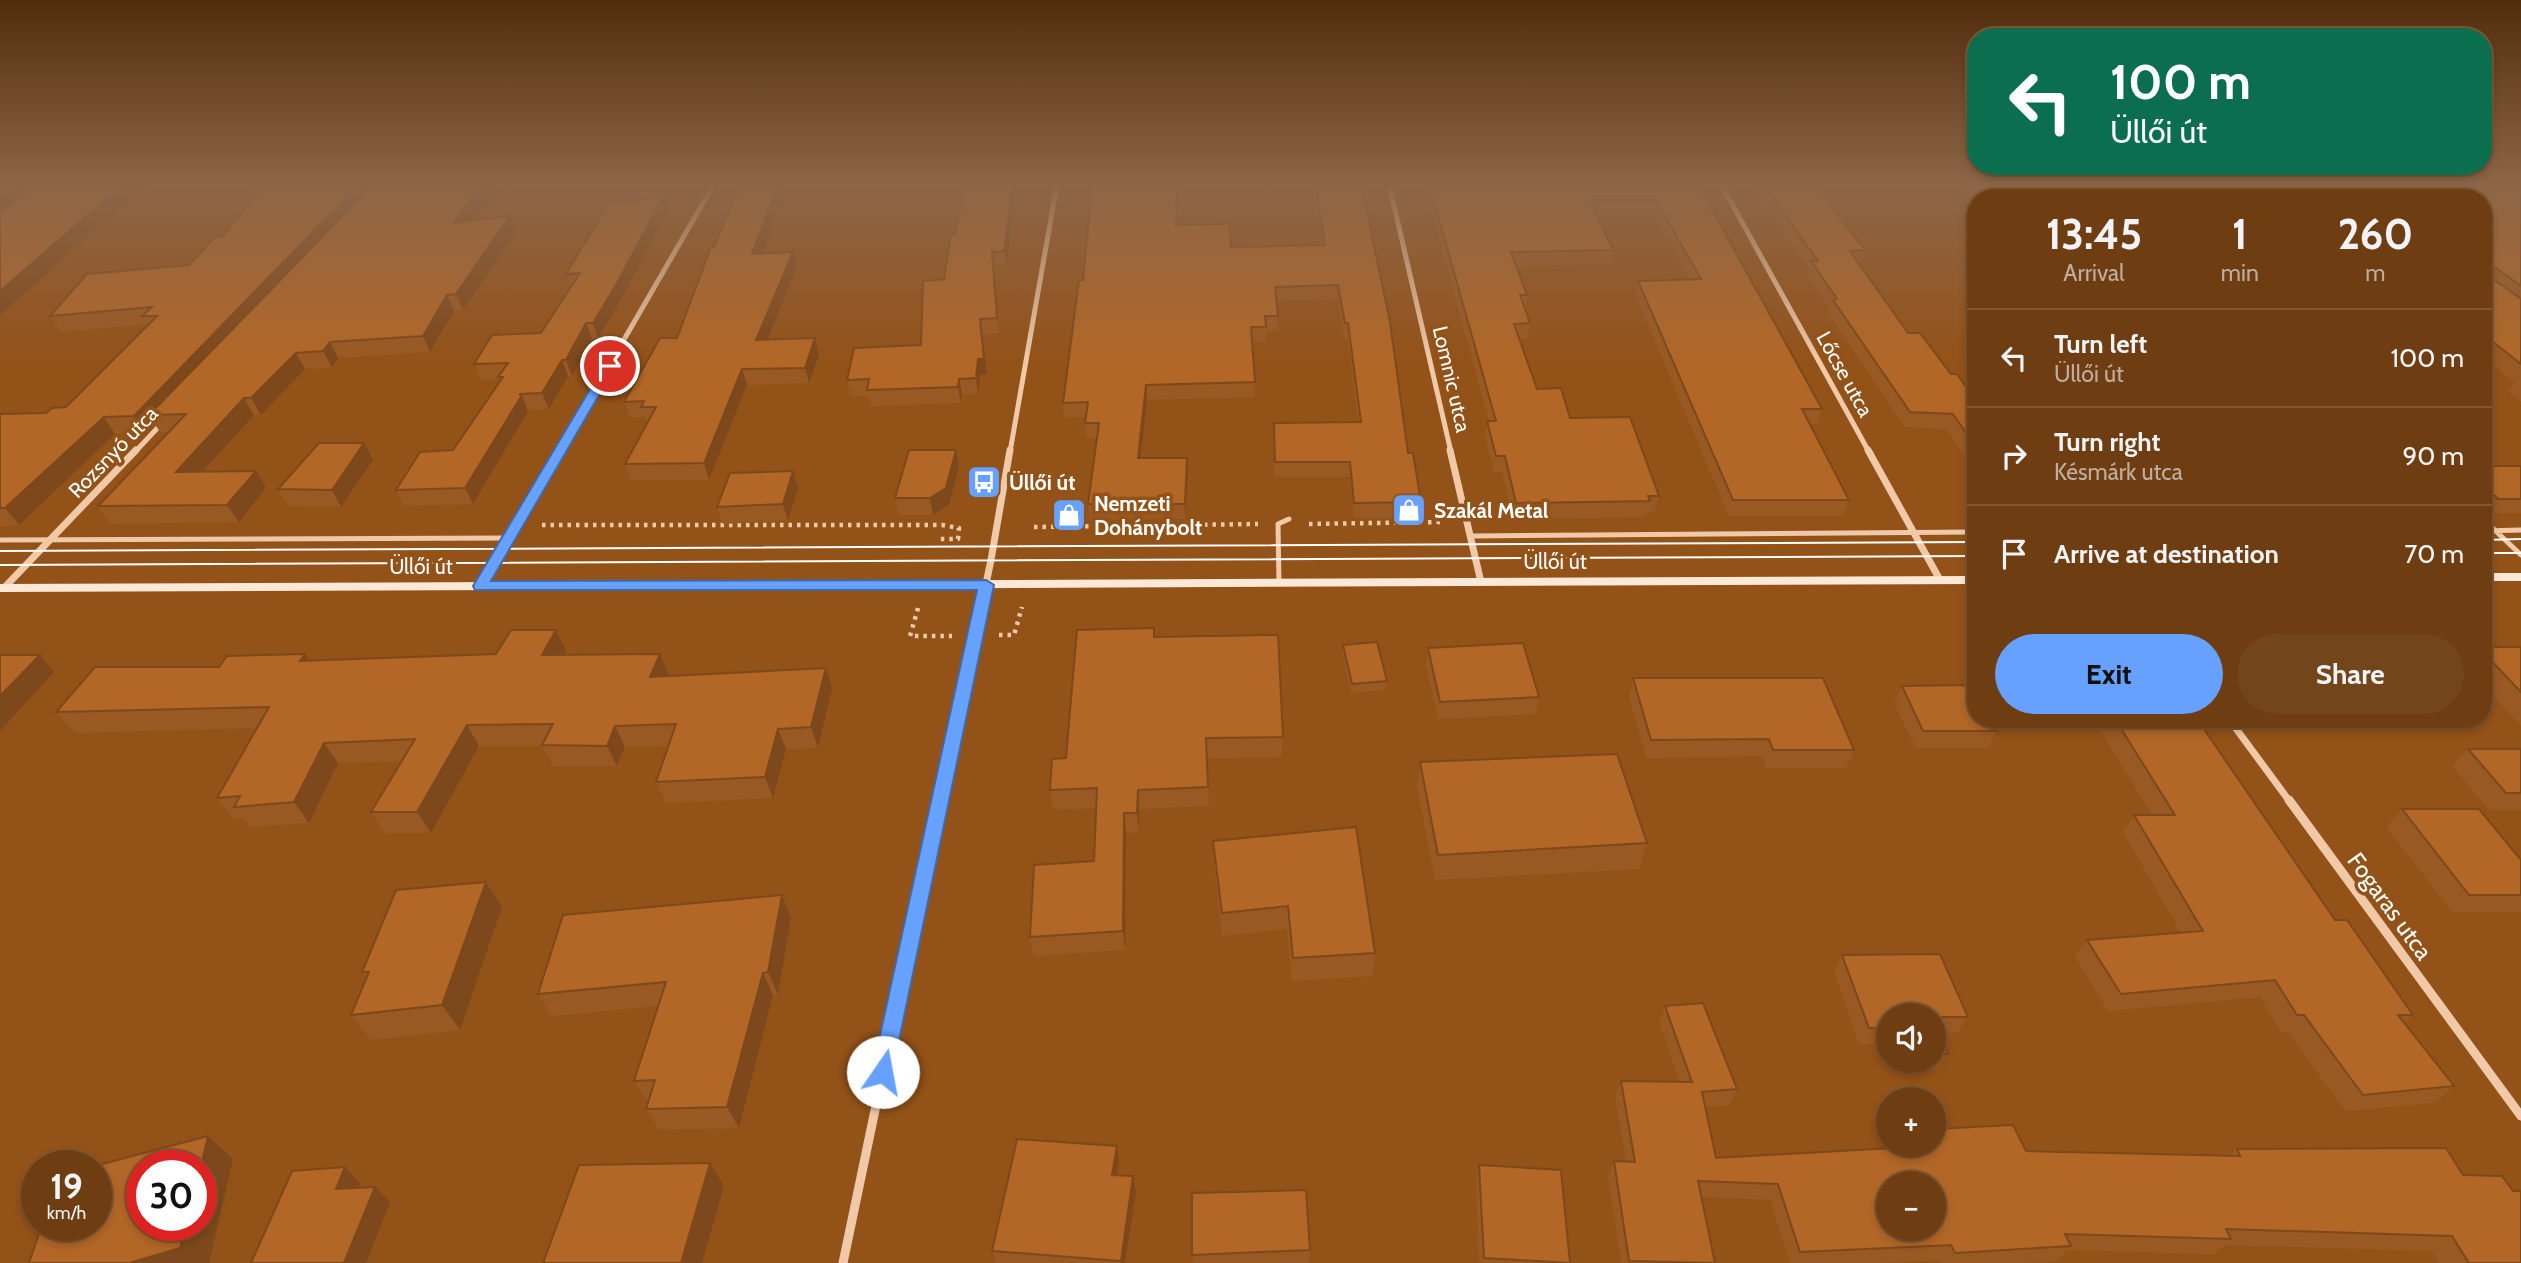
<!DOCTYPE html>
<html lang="en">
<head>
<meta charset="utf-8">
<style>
	:root { --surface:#6e3e12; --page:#73451b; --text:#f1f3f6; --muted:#bfae9f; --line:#805732; --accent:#67a1ff }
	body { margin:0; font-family:Cabin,sans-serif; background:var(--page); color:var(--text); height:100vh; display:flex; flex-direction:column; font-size:26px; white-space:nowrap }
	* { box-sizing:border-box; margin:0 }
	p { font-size:23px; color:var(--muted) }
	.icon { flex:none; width:38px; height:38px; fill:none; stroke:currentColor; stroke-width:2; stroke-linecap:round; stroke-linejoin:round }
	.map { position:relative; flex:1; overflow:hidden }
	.details { position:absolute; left:1967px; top:189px; width:525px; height:539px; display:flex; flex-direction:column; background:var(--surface); border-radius:28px; box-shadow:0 4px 10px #0003,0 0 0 2px var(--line) }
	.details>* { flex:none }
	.top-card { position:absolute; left:1967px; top:28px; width:525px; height:147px; border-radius:28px; box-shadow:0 4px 10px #0003,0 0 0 2px var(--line); background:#0b6e4f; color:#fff; overflow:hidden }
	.tools { position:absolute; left:1876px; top:1003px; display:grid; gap:14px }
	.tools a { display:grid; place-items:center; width:70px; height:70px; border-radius:50%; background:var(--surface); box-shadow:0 4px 10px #0003,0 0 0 2px var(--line); font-size:35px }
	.speed { position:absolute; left:21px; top:1150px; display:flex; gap:14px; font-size:35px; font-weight:700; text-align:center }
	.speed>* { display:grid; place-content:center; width:91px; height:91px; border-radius:50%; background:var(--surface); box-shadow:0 4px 10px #0003,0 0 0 2px var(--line); line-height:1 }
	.speed small { font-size:18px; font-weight:400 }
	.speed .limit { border:10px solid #d22; background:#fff; color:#111 }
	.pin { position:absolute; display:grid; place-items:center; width:60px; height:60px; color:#fff; margin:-30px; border:4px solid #fff; border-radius:50%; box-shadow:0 2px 7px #0007 }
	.me { position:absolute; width:77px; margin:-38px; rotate:12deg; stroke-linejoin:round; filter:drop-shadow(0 0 5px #0008) }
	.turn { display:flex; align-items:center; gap:24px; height:147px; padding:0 28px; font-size:32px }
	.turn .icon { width:91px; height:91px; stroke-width:2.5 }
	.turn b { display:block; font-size:49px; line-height:60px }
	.eta { display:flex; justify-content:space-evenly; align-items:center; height:119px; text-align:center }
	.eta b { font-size:42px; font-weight:800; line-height:49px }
	.cta { display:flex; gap:14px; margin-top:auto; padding:14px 28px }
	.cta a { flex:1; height:80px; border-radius:42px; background:var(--accent); color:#111; font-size:28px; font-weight:800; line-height:80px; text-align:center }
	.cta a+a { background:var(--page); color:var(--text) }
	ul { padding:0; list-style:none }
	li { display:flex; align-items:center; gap:21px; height:98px; padding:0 28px; border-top:2px solid var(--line) }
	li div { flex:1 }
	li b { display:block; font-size:26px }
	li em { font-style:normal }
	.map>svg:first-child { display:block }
</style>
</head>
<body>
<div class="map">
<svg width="2521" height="1263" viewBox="0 0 2521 1263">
	<rect width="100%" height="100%" fill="#935218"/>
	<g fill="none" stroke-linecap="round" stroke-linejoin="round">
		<path stroke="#f0c9a8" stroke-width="4.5" stroke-dasharray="3.5 5" stroke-linecap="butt" d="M1309,524L1443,522
			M542,525H942L959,528L958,539H936
			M1034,527L1258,524
			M918,608L910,636H952
			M999,635H1014L1022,607"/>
		<path stroke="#f0c9a8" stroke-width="5" d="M2483,519L2521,555
			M2483,531L2521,530
			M1472,536L1976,532
			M0,540L512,538
			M1279,584L1278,524L1289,519"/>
		<path stroke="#f0c9a8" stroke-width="5" d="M1389,184L1451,452
			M1721,184L1869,452
			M135,452L164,421
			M559,452L714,184
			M1010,452L1057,184"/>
		<path stroke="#f0c9a8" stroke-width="7" d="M1450,450L1481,582
			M1868,450L1940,580
			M481,586L560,450
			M4,588L136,450
			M2229,719L2290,802
			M940,802L991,560L1010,450"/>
		<path stroke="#f0c9a8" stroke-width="9" d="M2289,800L2521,1116
			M843,1263L940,800"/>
		<path fill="#fbe8d6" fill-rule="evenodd" d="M2483,573H2521V581H2483Z
			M1976,576V584L0,592V584Z"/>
		<path stroke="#fff" stroke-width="2" d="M2483,540L2521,539
			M0,551L1976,542
			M2483,553H2521
			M0,565L1976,556"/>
	</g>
	<path fill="#995922" d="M746,184H831L785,188L762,254L793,252L797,267L767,340L815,338L819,354L809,383L747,385L709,480H631L625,464L647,423L645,417L630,418L624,402L677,338L714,247L746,186Z
		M965,184H1023V187H1016L1007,266L994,267L999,333L983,335L987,374L980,375L978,394H962L961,403L871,406L868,396H850L847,380L921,345L944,279L955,234Z
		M1177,184V225L1231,247L1323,245L1313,186H1304V184H1361L1408,453L1421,502L1420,518H1354L1350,477H1274V423L1358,422L1348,338H1344L1338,299L1276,301L1278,330L1266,331V342H1252L1255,397L1147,400L1141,458L1188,474L1185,519L1089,520L1088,504L1097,438H1086L1085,423L1086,417L1064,418L1063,403L1083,280Z
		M1424,184H1698L1822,409L1817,424H1810L1849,500L1843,516H1729L1635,295L1638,281L1689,279L1653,214H1596L1613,250L1611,264L1516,266L1527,295L1525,309L1530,323L1528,338H1520L1537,389L1659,496L1655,512H1648L1646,517L1513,519L1502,472H1494L1485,437L1487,421H1489Z
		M1750,184H1813L1865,250L1860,264H1859L1908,333L1951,374L1976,401V459L1966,458L1946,429L1904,427L1829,314L1830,310L1807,276L1809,269Z
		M1958,184H2154L2168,198H1976V209L1960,192L1961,188Z
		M2213,184H2521V402L2508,391L2515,383L2483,357V198H2228Z
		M668,211L622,298L598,338H592L572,376H568L549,409L528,410V411L473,504L404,506L396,490L453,450L500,382L499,379L481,380L474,364L541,333L571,287L566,274Z
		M510,216L516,232L463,310L454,311L430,352L338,358L332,368L305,369L261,415H254L203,472L266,488L239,522L110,524L98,506L169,432H160L154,423L145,433L115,434L19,525L0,526V414L46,413L66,407L148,326L147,324L61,332L50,316L189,265Z
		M373,460L341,507L288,506L278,489Z
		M2483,464L2486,466H2521V513H2487L2483,509Z
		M959,466L949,505L933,515H899L895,498Z
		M793,471L798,488L788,521L723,524L717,507Z
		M1154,628L1155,637L1283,737L1282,757L1207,758L1209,806L1139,809V832L1126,833L1125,950L1034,956L1030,937L1094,861L1096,808L1053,810L1050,790L1066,758Z
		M1343,645L1387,681L1386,690L1351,693L1342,654Z
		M2483,647H2521V726L2483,685Z
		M1428,648L1539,697L1536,714L1438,719L1426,665Z
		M566,651L564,655L660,654L669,675L832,689L818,748L786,749L773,798L666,803L656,782L669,746L625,747L617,766H553L542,746H479L431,833H385L371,812L402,761L338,763L309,823L250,827L243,818L233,819L217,798L257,728L74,733L56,712L219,667L305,654L310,661Z
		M1633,678L1854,750L1847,768H1766L1762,756L1646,758L1629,696Z
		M1902,686L1997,731L1988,748H1915L1894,703Z
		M2093,719H2197L2335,920L2413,1015L2404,1023L2454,1086L2435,1103L2345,1111L2288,1032H2281L2260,997L2108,1011L2075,957L2087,940L2181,933L2123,832L2134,815H2152Z
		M2320,719H2415L2409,727H2326Z
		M2468,749H2521V810H2489L2452,766Z
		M1420,762L1647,843L1639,869L1435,880L1417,787Z
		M2402,809L2521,860V912H2452L2386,827Z
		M1213,841L1375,953L1373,976L1292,981L1287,929L1222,936L1214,864Z
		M486,882L502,907L460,1030L371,1040L351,1015L366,977L362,972Z
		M782,895L791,918L778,995H773L739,1128L659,1130L646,1109L648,1102H647L634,1081L658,1006L552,1016L538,994Z
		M1842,955L1968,1017L1957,1033L1940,1034L1948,1054L1937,1070H1902L1899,1060H1934V1015H1888V1044H1859L1834,972Z
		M1665,1006L1737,1089L1729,1105L1705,1107L1716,1158L1894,1148L1893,1147L1894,1144H1934L2026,1151L2229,1156L2237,1149L2521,1263H2439L2432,1251L2224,1245L2214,1254L2067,1250L2057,1261L2023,1263H1941L1940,1260L1878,1263H1790L1770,1200L1702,1197L1715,1263H1621L1608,1177L1614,1161H1626L1615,1097L1621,1081L1680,1082L1659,1023Z
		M1117,1146L1119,1162L1117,1175L1133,1176L1136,1192L1125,1263H996L992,1251Z
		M1479,1165L1570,1263H1479L1476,1181Z
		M1310,1250L1309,1263H1193L1192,1255Z"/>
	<path fill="#7d481b" d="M21,184H49L0,221V200Z
		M123,184H148L0,315V291Z
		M359,184H380L149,415L154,423L145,433L134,416Z
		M481,184H497L461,239L454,223Z
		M778,184H785V188L757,269L752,254Z
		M1013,184H1016V187L1007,266L1004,251Z
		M663,197L668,211L622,298L598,338L593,323Z
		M510,216L516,232L463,310L456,294Z
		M793,252L797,267L761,356L756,340Z
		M992,252L994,267L999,333L997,318Z
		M2496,268L2486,282L2487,270Z
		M447,295L454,311L430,352L423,336Z
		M980,319L987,374L980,375L978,394L976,378Z
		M586,323L592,338L572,376L566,360Z
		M815,338L819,354L809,383L805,368Z
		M330,342L338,358L332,368L323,351Z
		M296,353L305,369L261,415L251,398Z
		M562,360L568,376L549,409L542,393Z
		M742,369L747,385L709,480L704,463Z
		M959,379L962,394L961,403L958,387Z
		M1146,385L1147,400L1139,474L1138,458Z
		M522,395L528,411L473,504L465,488Z
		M244,398L254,415L187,489L176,472Z
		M104,417L115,434L19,525L5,508Z
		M364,443L373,460L341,507L332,490Z
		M956,450L959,466L949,505L933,515L930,498Z
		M1187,458L1188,474L1185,519V504Z
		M256,471L266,488L239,522L227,505Z
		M793,471L798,488L788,521L783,504Z
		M556,630L566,651L553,676L542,655Z
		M305,654L319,675L300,661Z
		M660,654L669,675L650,677Z
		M40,655L54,672L0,731V696Z
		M826,668L832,689L818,748L811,727Z
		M467,725L479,746L431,833L417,812Z
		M615,726L625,747L617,766L607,746Z
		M778,729L786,749L773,798L765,777Z
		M324,743L338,763L309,823L294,802Z
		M1138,790L1139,809V832L1137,813Z
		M1124,813L1126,833L1125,950L1123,931Z
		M486,882L502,907L460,1030L442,1005Z
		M782,895L791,918L778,995L768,972Z
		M763,973L773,995L739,1128L727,1107Z
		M208,1136L233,1159L209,1263H129L186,1225H201V1166Z
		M1117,1146L1119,1162L1115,1190L1112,1175Z
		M710,1163L724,1186L702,1263H681Z
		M345,1167L360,1183L351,1204L336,1189Z
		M1133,1176L1136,1192L1125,1263H1121Z
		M375,1187L390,1202L366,1263H344Z"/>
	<path fill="#b26727" stroke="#7d481b" stroke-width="2" fill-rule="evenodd" d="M0,184H21L0,200Z
		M38,184H123L0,291V213Z
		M265,184H359L134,416L104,417L5,508H0V414L46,413L52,408L66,407L157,316H142L152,307L50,316L87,274L189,265L215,237L223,236Z
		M374,184H481L454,223L510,216L456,294L447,295L423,336L330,342L323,351L296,353L251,398H244L176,472L256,471L227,505L98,506L186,414L149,415Z
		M746,184H778L752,254L793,252L756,340L815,338L805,368L742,369L704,463L625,464L656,407H641L644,401L624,402L660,338H677L711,247H714L739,187L746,186Z
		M965,184H1013L1004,251L992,252L997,318L980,319L984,359H978L976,378L959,379L958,387L867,390L869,379L847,380L854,348L921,345L923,281L944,279L951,234H955Z
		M1092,184H1177L1176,225L1229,224L1231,247L1325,245L1315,184H1361L1390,322L1408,453H1413L1421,502L1354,503L1350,462H1275L1274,423L1361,422L1348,323H1345L1338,285L1275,287L1278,316H1265L1266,327H1251L1255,382L1146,385L1138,458H1187L1185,504H1088L1099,423H1085L1088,402L1063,403L1079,280H1083Z
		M1429,184H1698L1822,409H1802L1849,500H1733L1638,281L1701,279L1656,200H1590L1613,250L1511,252L1527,295H1520L1530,323L1514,324L1537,389L1561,388L1570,418L1630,417L1659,496H1648L1650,501L1516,503L1505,456H1496L1487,421H1496Z
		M1763,184H1813L1865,250L1850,251L1908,333H1920L1951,374H1957L1976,401V443H1973L1953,414L1910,412L1833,300L1837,299L1811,261H1818Z
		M1970,184H2050L2053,188L2059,189L2060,184H2154L2168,198H1983Z
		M2236,184H2364L2370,189L2377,188L2376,184H2521V286L2496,268L2487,270L2489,276L2521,299V364L2483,334V198H2252Z
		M663,197L617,283L593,323H586L566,360H562L542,393L519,394L522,395L465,488L396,490L420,452L453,450L503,377H498L508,363L474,364L492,335L541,333L580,273L566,274L608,204Z
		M319,443H364L332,490L278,489Z
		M909,450H956L946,488L930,498H895Z
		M2483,464L2486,466H2521V499H2498L2488,489H2483Z
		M793,471L783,504L717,507L730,473Z
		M1154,628V637L1278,635L1283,737L1206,738L1208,787L1138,790L1137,813H1124L1123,931L1030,937L1034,865L1094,861L1097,788L1050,790L1052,759L1066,758L1077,630Z
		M511,630H556L542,655L660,654L650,677L826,668L811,727L778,729L765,777L656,782L676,724L615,726L607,746L542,745L553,724L467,725L417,812H371L415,739L324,743L294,802L234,807L240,796L217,798L269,707L56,712L95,667H219L227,656L305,654L300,661L496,654Z
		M1377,642L1387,681L1352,684L1343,645Z
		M1523,643L1539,697L1440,702L1428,648Z
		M2483,647H2521V692L2483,652Z
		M0,655H40L0,696Z
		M1633,678H1823L1854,750H1773L1769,739L1651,740Z
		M1972,685L1976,691V719H1991L1997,731H1923L1902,686Z
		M2115,719H2197L2335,920H2347L2413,1015H2398L2454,1086L2363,1095L2304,1015H2297L2275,980L2121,994L2087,940L2203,931L2134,815H2175Z
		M2468,749H2521V793H2506Z
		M1617,754L1647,843L1438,855L1420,762Z
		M2402,809H2479L2521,860V895H2469Z
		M1356,827L1375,953L1293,958L1288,906L1222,913L1213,841Z
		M486,882L442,1005L351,1015L369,972H362L396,890Z
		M782,895L768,972L763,973L727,1107L646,1109L655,1080L634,1081L666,982L538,994L563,915Z
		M1940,954L1968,1017H1934V1015H1888V1028H1869L1842,955Z
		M1703,1003L1737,1089L1702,1092L1716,1158L1910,1147L1909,1144H1934V1129L2013,1125L2026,1151L2240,1156L2237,1149L2446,1148L2463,1175L2502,1176L2513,1191H2521V1263H2469L2452,1236L2226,1229L2231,1239L2065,1234L2071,1246L1955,1253L1951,1245L1800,1252L1778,1184L1698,1181L1715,1263L1629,1261L1614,1161L1635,1162L1621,1081L1692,1082L1665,1006ZM1888,1183H1934V1228H1888Z
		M1934,1018L1948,1054H1934Z
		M208,1136L201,1166H142V1225H186L180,1248L129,1263H29L42,1225H96V1166H95Z
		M1017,1139L1117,1146L1112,1175L1133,1176L1121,1261L992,1251Z
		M710,1163L681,1263H543L579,1165Z
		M1479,1165L1561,1170L1570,1263L1484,1258Z
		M345,1167L336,1189L375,1187L344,1263H251L292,1171Z
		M1306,1190L1310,1250L1192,1255V1193Z"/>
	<linearGradient id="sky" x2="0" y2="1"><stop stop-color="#512d0d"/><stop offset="0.51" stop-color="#8d6648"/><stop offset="1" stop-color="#8d6648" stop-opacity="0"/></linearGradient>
	<rect width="2521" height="361" fill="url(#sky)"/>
	<path fill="#67a1ff" stroke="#4369a6" stroke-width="2" d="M605,364L616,366L491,581L986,580L994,585L891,1079L883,1082L875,1079L872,1072L977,590H475L473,586Z"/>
	<defs>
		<g id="bus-square" transform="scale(1.75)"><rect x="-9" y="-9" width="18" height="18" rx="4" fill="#67a1ff" stroke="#935218"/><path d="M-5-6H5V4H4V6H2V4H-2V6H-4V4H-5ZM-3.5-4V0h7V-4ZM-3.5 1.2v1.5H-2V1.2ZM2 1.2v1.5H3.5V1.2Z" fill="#fff"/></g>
		<g id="shop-square" transform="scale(1.75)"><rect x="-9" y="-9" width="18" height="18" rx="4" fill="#67a1ff" stroke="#935218"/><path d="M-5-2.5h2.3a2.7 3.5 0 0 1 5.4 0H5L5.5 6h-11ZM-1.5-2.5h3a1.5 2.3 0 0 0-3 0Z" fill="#fff"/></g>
	</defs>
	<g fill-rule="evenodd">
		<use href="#bus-square" x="984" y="482"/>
		<use href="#shop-square" x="1409" y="510"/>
		<use href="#shop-square" x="1069" y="515"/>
	</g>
	<g text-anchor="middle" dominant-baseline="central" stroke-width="7" stroke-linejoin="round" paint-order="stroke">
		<g font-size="21" fill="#fff" stroke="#935218">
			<text transform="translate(1845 374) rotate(61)">Lőcse utca</text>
			<text transform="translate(1452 379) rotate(77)">Lomnic utca</text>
			<text transform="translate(113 452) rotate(-46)">Rozsnyó utca</text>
			<text x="1555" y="561">Üllői út</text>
			<text x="421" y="566">Üllői út</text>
		</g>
		<g font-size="21" font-weight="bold" fill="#fff" stroke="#935218" text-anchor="start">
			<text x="1009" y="482">Üllői út</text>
			<text x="1094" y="503">Nemzeti<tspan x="1094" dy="24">Dohánybolt</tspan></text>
			<text x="1434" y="510">Szakál Metal</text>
		</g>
		<g font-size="24" fill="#fff" stroke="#935218">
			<text transform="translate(2390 906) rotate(54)">Fogaras utca</text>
		</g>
	</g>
</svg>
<div class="tools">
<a><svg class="icon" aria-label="sound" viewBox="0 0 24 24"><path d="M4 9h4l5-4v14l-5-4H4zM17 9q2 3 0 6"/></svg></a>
<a>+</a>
<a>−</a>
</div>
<div class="speed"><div>19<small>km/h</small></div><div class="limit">30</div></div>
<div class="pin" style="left:610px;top:366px;background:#d93025"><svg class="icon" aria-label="arrive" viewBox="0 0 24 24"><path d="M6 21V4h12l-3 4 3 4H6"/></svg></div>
<svg class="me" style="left:883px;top:1072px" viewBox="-20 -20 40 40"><circle r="19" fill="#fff"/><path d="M0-13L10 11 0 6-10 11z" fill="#67a1ff"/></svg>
<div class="top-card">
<div class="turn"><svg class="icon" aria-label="left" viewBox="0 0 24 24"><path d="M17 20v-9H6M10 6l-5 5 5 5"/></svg><div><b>100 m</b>Üllői út</div></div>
</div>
<section class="details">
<div class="eta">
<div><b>13:45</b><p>Arrival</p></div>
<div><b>1</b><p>min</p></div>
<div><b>260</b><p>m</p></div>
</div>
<ul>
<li><svg class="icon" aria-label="left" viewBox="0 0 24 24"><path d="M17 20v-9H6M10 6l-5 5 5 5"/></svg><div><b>Turn left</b><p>Üllői út</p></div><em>100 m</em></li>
<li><svg class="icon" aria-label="right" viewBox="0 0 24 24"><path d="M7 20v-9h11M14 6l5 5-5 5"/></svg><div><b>Turn right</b><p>Késmárk utca</p></div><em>90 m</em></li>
<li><svg class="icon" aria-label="arrive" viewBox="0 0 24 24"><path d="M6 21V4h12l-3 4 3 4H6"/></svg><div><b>Arrive at destination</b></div><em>70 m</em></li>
</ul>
<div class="cta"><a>Exit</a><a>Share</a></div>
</section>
</div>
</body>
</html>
